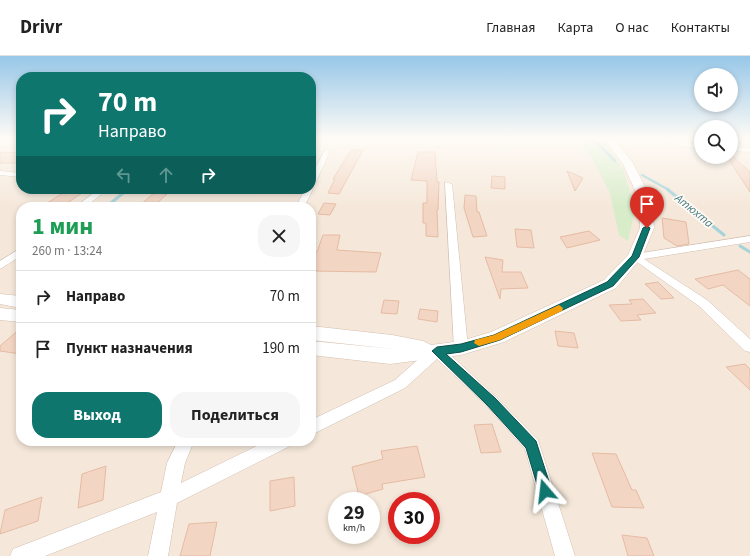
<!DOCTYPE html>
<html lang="ru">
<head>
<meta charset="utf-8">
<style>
	:root { --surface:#fff; --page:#f6f6f6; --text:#222; --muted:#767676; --line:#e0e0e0; --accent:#0f766e }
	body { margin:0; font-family:"Source Sans 3",sans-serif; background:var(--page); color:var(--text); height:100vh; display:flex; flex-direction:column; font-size:15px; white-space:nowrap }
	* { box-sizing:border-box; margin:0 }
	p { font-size:13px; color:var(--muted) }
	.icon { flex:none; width:22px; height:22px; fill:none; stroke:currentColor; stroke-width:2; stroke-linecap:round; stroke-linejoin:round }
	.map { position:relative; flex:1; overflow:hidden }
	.sheet { position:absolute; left:16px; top:146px; width:300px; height:244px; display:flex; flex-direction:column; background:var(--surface); border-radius:16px; box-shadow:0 2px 6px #0003 }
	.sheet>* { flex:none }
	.guide { position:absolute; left:16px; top:16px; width:300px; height:122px; border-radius:16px; box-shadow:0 2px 6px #0003; background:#0f766e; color:#fff; overflow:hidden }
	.controls { position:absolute; left:694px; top:12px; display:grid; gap:8px }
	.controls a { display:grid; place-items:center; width:44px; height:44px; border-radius:50%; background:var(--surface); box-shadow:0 2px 6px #0003; font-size:20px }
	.speed { position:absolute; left:328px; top:436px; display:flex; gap:8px; font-size:20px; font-weight:700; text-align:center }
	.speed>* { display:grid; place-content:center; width:52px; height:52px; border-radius:50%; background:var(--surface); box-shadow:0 2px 6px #0003; line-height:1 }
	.speed small { font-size:10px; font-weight:400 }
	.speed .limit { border:6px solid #d22; background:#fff; color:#111 }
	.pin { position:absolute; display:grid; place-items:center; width:34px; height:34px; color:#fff; margin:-41px -17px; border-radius:50% 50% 50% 0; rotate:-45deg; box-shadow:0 0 4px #0007 }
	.pin .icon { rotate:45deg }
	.me { position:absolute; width:44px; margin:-22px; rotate:343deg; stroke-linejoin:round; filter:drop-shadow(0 0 3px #0008) }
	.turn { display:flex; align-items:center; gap:14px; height:84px; padding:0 16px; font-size:18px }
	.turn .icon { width:52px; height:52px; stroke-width:2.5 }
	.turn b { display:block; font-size:28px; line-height:34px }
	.lanes { display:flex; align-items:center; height:38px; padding:0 16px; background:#0003; justify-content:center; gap:20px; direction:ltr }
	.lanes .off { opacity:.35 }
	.round { display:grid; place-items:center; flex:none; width:42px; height:42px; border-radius:16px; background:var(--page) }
	.summary { display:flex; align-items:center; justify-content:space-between; height:68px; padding:0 16px }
	h1 { font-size:24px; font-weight:700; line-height:30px; color:#1e9e55 }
	.button { display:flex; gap:8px; margin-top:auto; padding:8px 16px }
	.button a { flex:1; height:46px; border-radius:16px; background:var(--accent); color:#fff; font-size:16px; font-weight:700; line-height:46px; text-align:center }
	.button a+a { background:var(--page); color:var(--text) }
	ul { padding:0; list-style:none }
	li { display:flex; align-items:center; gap:12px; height:52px; padding:0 16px; border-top:1px solid var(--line) }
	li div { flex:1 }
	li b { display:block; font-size:15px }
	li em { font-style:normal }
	header { display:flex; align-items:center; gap:24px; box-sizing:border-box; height:56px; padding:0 20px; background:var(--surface); border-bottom:1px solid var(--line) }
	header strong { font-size:19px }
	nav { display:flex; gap:22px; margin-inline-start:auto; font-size:14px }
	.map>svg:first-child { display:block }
</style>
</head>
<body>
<header>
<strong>Drivr</strong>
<nav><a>Главная</a><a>Карта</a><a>О нас</a><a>Контакты</a></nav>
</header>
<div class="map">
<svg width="750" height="500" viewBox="0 0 750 500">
	<rect width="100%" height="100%" fill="#fdf6ec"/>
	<path fill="#f5e8da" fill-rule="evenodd" d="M701,82V101H731V83H750V500H0V83H21V133H311V83ZM21,151H311V385H21ZM337,445H371V479H337ZM397,445H431V479H397Z"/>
	<path fill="#d8ecc9" d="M578,83H602L606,86L624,115L635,154L628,185L619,179L610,137L593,104Z"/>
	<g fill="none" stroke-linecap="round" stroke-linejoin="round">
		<path stroke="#a5d3da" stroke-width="2.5" d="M589,82L598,88L615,105
			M642,119L669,134"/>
		<path stroke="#a5d3da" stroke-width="3" d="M667,133L724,179
			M106,151L128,133
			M740,190L750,196"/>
		<path stroke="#a5d3da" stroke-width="4" d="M18,222L21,219"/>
	</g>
	<path fill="#f3d5c3" stroke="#e6bba3" d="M351,94H363L339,138L328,137L335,123H333Z
		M0,96L21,97V107H0Z
		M418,96H435L437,126H439L438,154H437L438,181L426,180V167H423V147H427V125L411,124Z
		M731,99L750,116V136L727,101H731Z
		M567,115L583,122L575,135Z
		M492,120L505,121V133L491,132Z
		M69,133H88L61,151H41Z
		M154,137L167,138L153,151H138Z
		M465,139L476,140L477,156H479L487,180L473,181L464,152Z
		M324,147L336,148L330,159L318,158Z
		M662,162L686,166L689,188L677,190L664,182Z
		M515,173L531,174L534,192L517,191Z
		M589,175L600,184L567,192L560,181Z
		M323,179H340L337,194L381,197L376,216L311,215V196H317Z
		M485,201L503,204L502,216H521L528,232L501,233L500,243Z
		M738,214L750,223V250L723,229L708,233L695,223Z
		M658,226L674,242L661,243L645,228Z
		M643,243L656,257L637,259L641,264L621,265L609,249L632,248L629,244Z
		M384,244L399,245L397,258L381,257Z
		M420,253L438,255L437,266L418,263Z
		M21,272V298L0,295V290Z
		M555,275L574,277L578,292L558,290Z
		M745,308L750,313V334L726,311Z
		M492,368L501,396L481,397L474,369Z
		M417,390L425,421L382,428L383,433L359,440L352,411L383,403L381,395Z
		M592,397L616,398L632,434H636L644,452L612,451Z
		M106,410L103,444L78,452L82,418Z
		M294,421L295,450L270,455V425Z
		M42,441L38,465L0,478L5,454Z
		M217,466L210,500H180L189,468Z
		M622,479L647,482L654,500H628Z"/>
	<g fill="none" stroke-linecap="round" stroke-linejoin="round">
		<g stroke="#d1beb0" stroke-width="1">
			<path id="street" d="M658,82H670L701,89V93L681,90Z
				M731,91L750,92V96L731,95Z
				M325,94L330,95L315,128L311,130V120Z
				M0,115L21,117V121L0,119Z
				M445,126L452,128L468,292L466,296L461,297L456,296L454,292Z
				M311,131L313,133L304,151H296L305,133H311Z
				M99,133H108L85,151H75Z
				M750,180V186L644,203L707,244L750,283V296L745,295L699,250L630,201L635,198Z
				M21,192V200L0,213V205Z
				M437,290L442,291L496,341L538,384L575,500H555L525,393L486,349L437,303L405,332L311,379V364L395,324L432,291Z
				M178,385H194L185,407L181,427L267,385H292L290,390L177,447L168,500H148L157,456L45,500H10L13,493L161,436L167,407Z"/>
		</g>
		<g stroke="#d6c0b0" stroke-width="1">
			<path id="secondary" d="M604,82H613L633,107L651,143L654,172L642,201L616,232L504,286L461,299L390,308L311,299V285L394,293L311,284V270L392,279L423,285L431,289L461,285L491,276L604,224L628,199L640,172L639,143L623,108Z
				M0,238L21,240V252L0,248Z
				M0,252L21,254V266L0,264Z"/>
		</g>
		<use href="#street" fill="#fff" fill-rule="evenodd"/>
		<use href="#secondary" fill="#fff" fill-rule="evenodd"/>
	</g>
	<linearGradient id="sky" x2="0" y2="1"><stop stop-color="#97c7e8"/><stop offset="0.54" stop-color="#fefbf6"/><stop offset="1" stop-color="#fefbf6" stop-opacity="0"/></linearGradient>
	<rect width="750" height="152" fill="url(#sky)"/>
	<path fill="#0f766e" stroke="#0a4d48" d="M647,170L650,172L639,201L613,230L500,284L461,296L446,298L495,342L536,385L552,435L550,440L545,442L541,440L539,435L526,392L487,349L432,295L437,291L461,288L494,279L607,226L632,200L643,172Z"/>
	<path fill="#f59e0b" d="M559,249L563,252L562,255L500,284L479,290L474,287L475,284L494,279Z"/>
	<g text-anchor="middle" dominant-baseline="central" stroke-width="3.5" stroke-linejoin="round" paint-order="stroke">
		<g font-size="12" font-style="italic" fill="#437c86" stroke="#fffaf3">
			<text transform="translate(694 155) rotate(39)">Атюхта</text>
		</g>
	</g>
</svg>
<div class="controls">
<a><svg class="icon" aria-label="sound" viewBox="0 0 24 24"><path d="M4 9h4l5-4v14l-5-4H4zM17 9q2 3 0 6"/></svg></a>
<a><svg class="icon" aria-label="search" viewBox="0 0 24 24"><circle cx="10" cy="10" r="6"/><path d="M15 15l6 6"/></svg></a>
</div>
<div class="speed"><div>29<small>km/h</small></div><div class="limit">30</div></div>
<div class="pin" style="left:647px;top:172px;background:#d93025"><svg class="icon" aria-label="arrive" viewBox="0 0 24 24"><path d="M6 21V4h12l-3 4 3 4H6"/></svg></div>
<svg class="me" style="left:545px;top:435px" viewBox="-20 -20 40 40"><path d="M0-17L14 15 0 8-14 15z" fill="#0f766e" stroke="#fff" stroke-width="4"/></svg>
<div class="guide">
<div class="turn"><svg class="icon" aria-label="right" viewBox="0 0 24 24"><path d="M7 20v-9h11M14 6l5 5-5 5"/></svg><div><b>70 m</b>Направо</div></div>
<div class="lanes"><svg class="icon off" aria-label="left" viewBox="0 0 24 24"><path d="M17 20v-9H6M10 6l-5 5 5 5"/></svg><svg class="icon off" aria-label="ahead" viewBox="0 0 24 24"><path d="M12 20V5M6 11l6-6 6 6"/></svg><svg class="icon" aria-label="right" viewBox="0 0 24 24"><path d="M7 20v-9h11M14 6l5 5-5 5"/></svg></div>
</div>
<section class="sheet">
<div class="summary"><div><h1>1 мин</h1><p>260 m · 13:24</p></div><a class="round"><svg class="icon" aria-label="close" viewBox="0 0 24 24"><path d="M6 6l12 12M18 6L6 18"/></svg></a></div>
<ul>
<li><svg class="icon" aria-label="right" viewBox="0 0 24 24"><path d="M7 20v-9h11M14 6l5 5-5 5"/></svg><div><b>Направо</b></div><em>70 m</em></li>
<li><svg class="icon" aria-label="arrive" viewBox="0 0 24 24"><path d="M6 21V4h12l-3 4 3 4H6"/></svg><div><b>Пункт назначения</b></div><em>190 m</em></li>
</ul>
<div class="button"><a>Выход</a><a>Поделиться</a></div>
</section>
</div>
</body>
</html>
